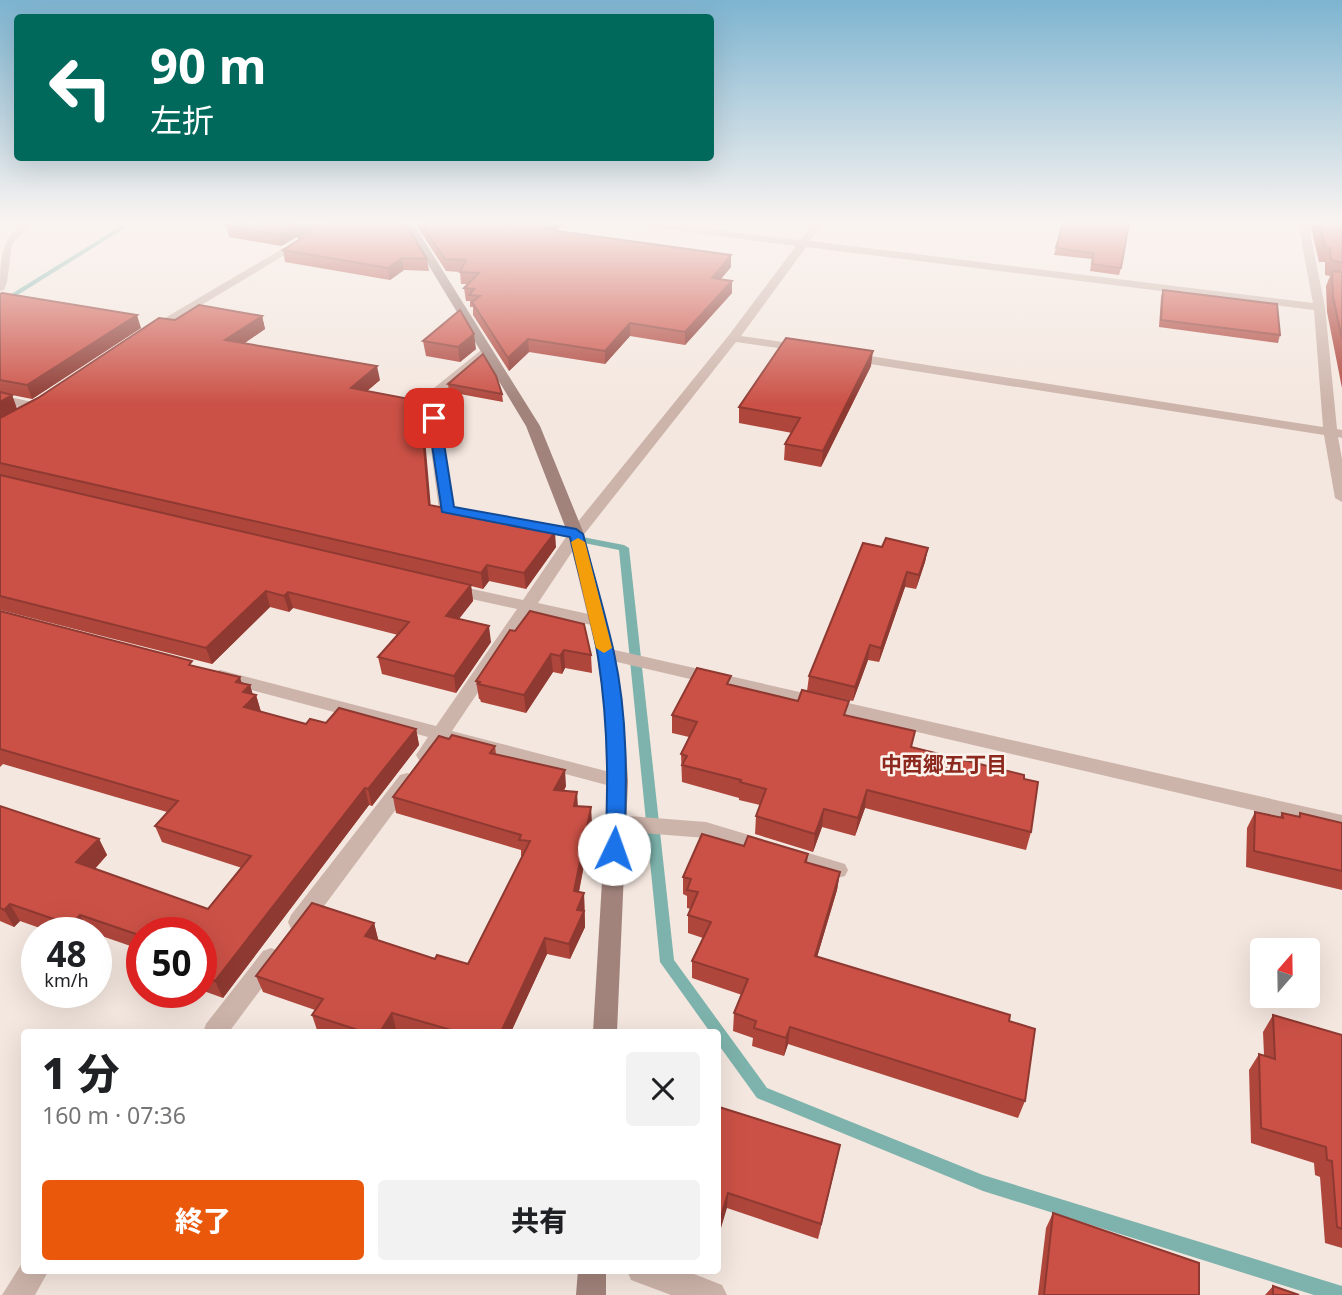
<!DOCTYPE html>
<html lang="ja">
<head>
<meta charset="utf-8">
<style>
	:root { --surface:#fff; --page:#f2f2f2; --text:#202124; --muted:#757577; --accent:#ea580c }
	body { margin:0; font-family:"Noto Sans","Noto Sans JP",sans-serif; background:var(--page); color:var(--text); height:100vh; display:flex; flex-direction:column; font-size:26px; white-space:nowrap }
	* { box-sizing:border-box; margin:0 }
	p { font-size:23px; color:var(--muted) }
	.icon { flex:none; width:38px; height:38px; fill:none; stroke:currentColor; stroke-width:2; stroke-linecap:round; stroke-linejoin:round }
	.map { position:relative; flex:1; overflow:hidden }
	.panel { position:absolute; left:21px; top:1029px; width:700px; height:245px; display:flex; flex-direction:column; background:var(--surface); border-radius:7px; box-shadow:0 7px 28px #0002 }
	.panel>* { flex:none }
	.banner { position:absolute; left:14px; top:14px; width:700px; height:147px; border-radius:7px; box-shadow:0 7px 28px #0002; background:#00695c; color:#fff; overflow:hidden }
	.needle { width:46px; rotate:20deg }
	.buttons { position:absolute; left:1250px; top:938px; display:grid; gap:14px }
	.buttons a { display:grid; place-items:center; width:70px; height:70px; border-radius:7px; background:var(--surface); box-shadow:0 7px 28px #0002; font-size:35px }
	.speed { position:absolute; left:21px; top:917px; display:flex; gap:14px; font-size:35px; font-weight:700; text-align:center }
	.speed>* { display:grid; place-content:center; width:91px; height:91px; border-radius:50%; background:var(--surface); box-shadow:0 7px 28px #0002; line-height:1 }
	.speed small { font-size:18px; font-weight:400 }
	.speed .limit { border:10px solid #d22; background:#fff; color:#111 }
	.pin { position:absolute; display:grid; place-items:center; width:60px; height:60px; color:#fff; margin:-30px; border-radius:14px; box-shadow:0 4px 10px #0006 }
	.me { position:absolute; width:77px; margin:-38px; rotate:3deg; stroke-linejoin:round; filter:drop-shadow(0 0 5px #0008) }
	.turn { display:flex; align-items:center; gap:24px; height:147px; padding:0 21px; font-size:32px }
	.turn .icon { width:91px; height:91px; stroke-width:2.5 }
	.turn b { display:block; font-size:49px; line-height:60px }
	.round { display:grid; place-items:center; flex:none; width:74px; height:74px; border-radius:7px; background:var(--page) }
	.head { display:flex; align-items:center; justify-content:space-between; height:119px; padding:0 21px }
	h1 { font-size:42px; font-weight:800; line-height:52px }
	.cta { display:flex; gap:14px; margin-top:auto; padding:14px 21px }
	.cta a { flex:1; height:80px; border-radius:7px; background:var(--accent); color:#fff; font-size:28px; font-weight:800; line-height:80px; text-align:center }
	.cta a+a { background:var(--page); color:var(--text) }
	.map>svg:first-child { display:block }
</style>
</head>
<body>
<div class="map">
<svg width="1342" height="1295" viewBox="0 0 1342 1295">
	<rect width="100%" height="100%" fill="#f4e7df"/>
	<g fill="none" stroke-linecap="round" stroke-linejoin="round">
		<path fill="#7db3ac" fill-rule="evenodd" d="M126,223H133L0,306V301Z
			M572,535L624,545L629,548L674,960L767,1088L983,1175L1342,1286V1295H1314L983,1191L757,1098L718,1044V1032H710L660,962L619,550L569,540L567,538L569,536Z"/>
		<path fill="#cdb4aa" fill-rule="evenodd" d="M22,223H33L12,244L7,282L4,290L0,291C0,263 0,240 22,223Z
			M326,223H338L153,334L143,331Z
			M633,223H660L800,240L813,223H823L810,241L1313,303L1298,223H1308L1325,307L1337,429L1342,430V438L1338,437L1342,459V502L1335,498L1324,435L851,361L845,357L851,353L1323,427L1314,310L806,247L741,336L803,345L807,346V352L736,342L582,537L538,603L602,617L605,621L602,625L596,626L532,612L452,731L625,776L628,781L625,786L618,788L445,742C438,753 434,764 419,760L416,755L428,737L214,680L211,676L214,672L220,670L436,726L517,609L444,593L442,589L444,585L450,584L523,600L566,537L513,526L510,523L513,520L518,518L572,529L729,335L796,246L638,226Z
			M485,347L489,348V354L437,397L454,507L474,511L477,514L474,517L442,513L439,510L424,396Z
			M0,395L42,404L44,407L37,411L0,403Z
			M606,648L1342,815V831L600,658L597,654Z
			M407,773L414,775L417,780L414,785L307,929L299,931L291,929L288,922L291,915L400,775Z
			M616,815L706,822L845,864L848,870L845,876L837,878L706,838L616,831L609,829L606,823L609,817Z
			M271,948L279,951L283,958L279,965L229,1032H203L206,1024L263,951Z
			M24,1260V1270H49L35,1295H2Z
			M627,1270H684L722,1285L727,1295H671L631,1280Z"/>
		<path fill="#a1837b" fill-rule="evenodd" d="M403,223H413L540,426L584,534L615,654L624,722L628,781L617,1032H593L608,781L606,722L597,654L568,534L526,426Z
			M578,1270H606V1295H576Z"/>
	</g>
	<path fill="#af463c" d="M231,223H321L281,246L229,237L226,225Z
		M415,223H564L556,231L731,255V267L721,279L732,293L685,345L630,336L605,364L529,352L509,371L473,315V307H470V301H466L464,288L468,284H461L460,272L446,271Z
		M1063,223L1121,268L1119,275L1090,271L1092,259L1054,255Z
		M1310,223H1342V388L1327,312L1326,286L1330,276L1325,275V262H1319Z
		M298,237L427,259L429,271L404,270L390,280L285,262L283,250L298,240Z
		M1163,290L1280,335L1278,343L1159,327L1161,297Z
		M0,294L141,328L32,399L12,395L17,409L175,320L262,316L265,329L244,343L380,380L367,391L420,401L430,505L539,526V528L556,547L526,589L489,581L483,589L471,586L473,601L459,619L491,642L456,693L382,674L378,657L398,635L293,608L289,612L270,607L212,664L0,610Z
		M423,341L476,349L460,362L426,356Z
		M871,366L821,467L784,460L785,444L792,433L739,423V407Z
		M448,384L502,394L503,402L449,392Z
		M882,547L928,548L925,562L916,589L905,587L879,662L868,660L853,701L807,691L809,676Z
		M0,611L194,666L250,685L252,695H256L261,712L306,724L326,723L416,729L419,745L372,806L369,805L223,998L201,990V933H142V950L96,934V933L89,931L88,933H54L20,921L14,927L0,921V806L99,839L107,855L95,869L208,909L242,868L162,842L155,826L167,812L3,764L0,767Z
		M510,630L591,655L592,673L565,668L562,674L553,672L526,713L481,702L480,699H479L476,681Z
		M731,685L847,715L912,747L1024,779L1031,832L1026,850L865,808L855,836L822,827L813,852L755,834L756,816L760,805L739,800V798L682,782L681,754L689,737L672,733V715Z
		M449,739L495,746L496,754L566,786L564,791L578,806L592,823L579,892L584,893L585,927L570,959L547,954L511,1032H409L396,1029L394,1032H323L317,1030L312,1015L315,1010L263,992L256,976L374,923L378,939L377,940L435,959L468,964L523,856H521V850L396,813L393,797Z
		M1255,812L1280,817L1282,813L1298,817L1300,813L1342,823V890L1246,867L1247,828Z
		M808,854L807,863L840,872L837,890L817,957L1009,1021L1025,1101L1018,1118L788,1044L784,1056L752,1046L753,1038L733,1031L734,1013L742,995L692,978V961L703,938L688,933V915L691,909L687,908V896L683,894V877Z
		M1273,1015L1342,1035V1248L1325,1243L1320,1177L1315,1175L1314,1163L1251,1143L1249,1070L1259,1054L1264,1055L1263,1032Z
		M718,1111L840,1145L818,1239L727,1208Z
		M1053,1213L1199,1295H1038L1046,1228Z
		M1273,1286L1299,1295H1265Z"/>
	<path fill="#8e3931" d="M299,223H321L281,246L279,235Z
		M551,223H564V224L544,240L543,229Z
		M731,255V267L711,290L712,278Z
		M402,258L404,270L390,280L388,268Z
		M732,281V293L685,345V332Z
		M137,315L141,328L32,399L27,385Z
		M262,316L265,329L229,354L225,340Z
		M630,323V336L605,364V351Z
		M474,334L476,349L460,362L458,347Z
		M528,339L529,352L509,371L508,358Z
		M873,351L871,366L821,467L823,451Z
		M377,366L380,380L354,402L351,388Z
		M12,395L17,409L0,421V402Z
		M420,401L423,415L432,520L429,505Z
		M555,532L556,547L526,589L524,573Z
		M928,548L925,562L916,589L919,575Z
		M487,565L489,581L483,589L481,573Z
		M907,572L905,587L879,662L881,648Z
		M471,585L473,601L448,632L446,616Z
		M266,591L270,607L212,664L206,648Z
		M288,592L293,608L289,612L284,596Z
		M489,626L491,642L456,693L454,676Z
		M870,645L868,660L853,701L855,687Z
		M564,650L565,668L562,674L560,656Z
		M551,654L553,672L526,713L524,695Z
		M240,677L244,691L250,685L254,698L256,695L261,712L250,724L236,682Z
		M416,729L419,745L372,806L368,789Z
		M565,770L566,786L555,806L554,790Z
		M365,788L369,805L223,998L215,981Z
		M867,790L865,808L855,836L858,818Z
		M577,792L578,808L574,806Z
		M591,807L592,823L576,906L574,891Z
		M824,809L822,827L813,852L815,834Z
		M99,839L107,855L85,879L76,862Z
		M840,872L837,890L812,974L815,956Z
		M584,893L585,927L570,959L569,944L577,910Z
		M10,904L20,921L14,927L4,910Z
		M80,915L89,931L88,933H75L71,925Z
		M374,923L378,939L369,952L365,936Z
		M545,938L547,954L511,1032H501Z
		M392,1013L396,1029L394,1032H380Z
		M790,1027L788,1044L784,1056L786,1038Z
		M840,1145L837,1160L818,1239L821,1224Z
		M728,1193L727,1208L718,1238V1226Z"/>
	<path fill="#cb5146" stroke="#8e3931" stroke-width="2" d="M231,223H299L279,235L226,225Z
		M322,223H405L427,259L402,258L388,268L283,250L302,238L298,237Z
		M420,223H551L543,229L731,255L712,278L732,281L685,332L630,323L605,351L528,339L508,358L472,302L480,296L469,295L474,289L464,288L479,273L460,272L466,260L445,259Z
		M1063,223H1129L1121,268L1092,264L1094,253L1056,248Z
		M1319,223H1342V263L1331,260L1330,248L1325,247Z
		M1332,271L1342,272V339L1333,297Z
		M1163,290L1277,304L1280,335L1161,320Z
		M2,293L137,315L27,385L0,380V294Z
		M199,305L262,316L225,340L377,366L351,388L420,401L429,505L539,526L537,528L555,532L524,573L487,565L481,573L0,463V418L38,398L159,318L175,320Z
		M460,310L474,334L458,347L423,341Z
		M786,338L873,351L823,451L785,444L800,418L739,407Z
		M483,354L496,376L502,394L448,384Z
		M0,392L12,395L0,402Z
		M0,475L471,585L446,616L489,626L454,676L378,657L409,622L288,592L284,596L266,591L206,648L0,596Z
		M886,538L928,548L919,575L907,572L881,648L870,645L855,687L809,676L863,543L882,547Z
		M0,611L192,661L189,665L240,677L236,682L250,685L243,692L256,695L244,707L306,724L310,719L326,723L339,708L416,729L368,789L365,788L215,981L201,976V933H142V936L80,915L71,925L10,904L4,910L0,908V806L99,839L76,862L208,909L251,856L155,826L178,801L0,749Z
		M530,611L584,624L591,655L564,650L560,656L551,654L524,695L478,684L480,682L476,681L510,630L515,631Z
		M697,668L731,676L727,684L798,701L802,690L849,701L844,715L915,731L911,747L1024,775V779L1038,782L1031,832L867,790L858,818L824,809L815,834L756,816L766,789L740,782L741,780L682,765L687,756L681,754L697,722L672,715Z
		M452,735L495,746L490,753L565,770L554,790L577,792L574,806L591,807L574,891L584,893L577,910L584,911L569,944L545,938L501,1032H458L392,1013L380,1032H364L312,1015L323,999L256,976L312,903L374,923L365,936L435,959L437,955L468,964L530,841L519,840L521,835L393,797L439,736L449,739Z
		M1255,812L1283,818L1282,813L1300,817V813L1342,823V871L1254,851Z
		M702,834L744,846L748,836L808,854L805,862L840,872L815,956L1010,1015L1009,1021L1035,1029L1025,1101L790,1027L786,1038L754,1028L756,1021L734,1013L748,979L692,961L711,922L688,915L698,892L687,890L691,879L683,877Z
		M1273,1015L1342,1035V1229L1337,1227L1332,1161L1327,1160L1326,1147L1261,1128L1259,1054L1275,1059Z
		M719,1107L840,1145L821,1224L728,1193L718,1226V1111Z
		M1053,1213L1199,1263V1295H1044Z
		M1273,1286L1299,1295H1273Z"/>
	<linearGradient id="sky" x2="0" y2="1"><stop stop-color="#7db4d0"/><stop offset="0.55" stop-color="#faf4f1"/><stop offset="1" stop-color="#faf4f1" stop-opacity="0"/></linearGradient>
	<rect width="1342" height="404" fill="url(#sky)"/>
	<path fill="#1a73e8" stroke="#114b97" stroke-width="2" d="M434,415L440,418L454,507L576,529L583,534C593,573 605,613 614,653C628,717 627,784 624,849L621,855L614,857L608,855L605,849C609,784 608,721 598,657C592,617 579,576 570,537L442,512L428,418Z"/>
	<path fill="#f59e0b" d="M578,538L585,542L612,648L604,653L596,648L571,542Z"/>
	<g text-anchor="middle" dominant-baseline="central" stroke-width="5" stroke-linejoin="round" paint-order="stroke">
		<g font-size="21" font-weight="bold" fill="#8d281f" stroke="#fbf2ec">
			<text x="944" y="764">中西郷五丁目</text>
		</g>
	</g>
</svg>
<div class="buttons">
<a><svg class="needle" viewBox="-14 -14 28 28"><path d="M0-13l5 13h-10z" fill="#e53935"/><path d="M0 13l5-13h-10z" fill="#757577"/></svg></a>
</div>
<div class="speed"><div>48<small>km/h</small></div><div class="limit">50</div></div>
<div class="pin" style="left:434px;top:418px;background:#d93025"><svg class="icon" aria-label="arrive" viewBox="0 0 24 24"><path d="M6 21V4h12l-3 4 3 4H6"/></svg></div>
<svg class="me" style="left:614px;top:849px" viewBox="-20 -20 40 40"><circle r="19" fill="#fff"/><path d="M0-13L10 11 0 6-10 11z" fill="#1a73e8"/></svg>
<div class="banner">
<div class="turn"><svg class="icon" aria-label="left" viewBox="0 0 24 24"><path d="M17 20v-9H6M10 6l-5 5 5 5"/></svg><div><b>90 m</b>左折</div></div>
</div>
<section class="panel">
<div class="head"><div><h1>1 分</h1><p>160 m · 07:36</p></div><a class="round"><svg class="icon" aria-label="close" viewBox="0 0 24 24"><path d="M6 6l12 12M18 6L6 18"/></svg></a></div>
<div class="cta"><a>終了</a><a>共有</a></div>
</section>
</div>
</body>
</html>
